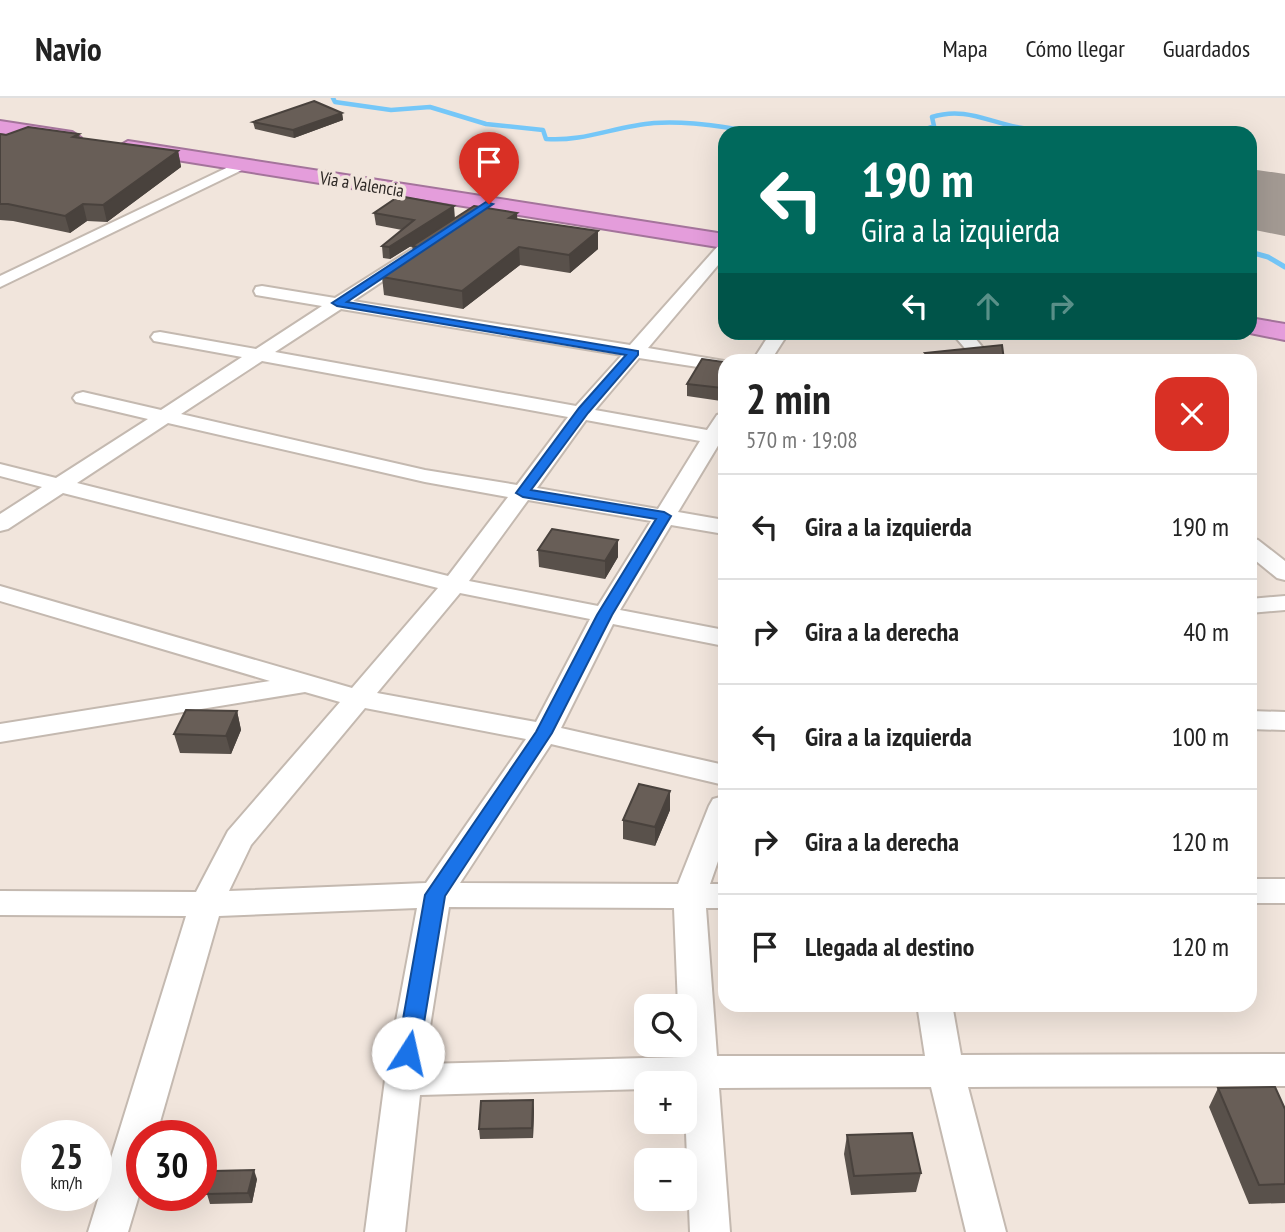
<!DOCTYPE html>
<html lang="es">
<head>
<meta charset="utf-8">
<style>
	:root { --surface:#fff; --page:#f6f6f6; --text:#222; --muted:#767676; --line:#e0e0e0 }
	body { margin:0; font-family:"PT Sans Narrow",sans-serif; background:var(--page); color:var(--text); height:100vh; display:flex; flex-direction:column; font-size:26px; white-space:nowrap }
	* { box-sizing:border-box; margin:0 }
	p { font-size:23px; color:var(--muted) }
	.icon { flex:none; width:38px; height:38px; fill:none; stroke:currentColor; stroke-width:2; stroke-linecap:round; stroke-linejoin:round }
	.map { position:relative; flex:1; overflow:hidden }
	.sheet { position:absolute; left:718px; top:256px; width:539px; height:658px; display:flex; flex-direction:column; background:var(--surface); border-radius:21px; box-shadow:0 7px 28px #0002 }
	.sheet>* { flex:none }
	.hud { position:absolute; left:718px; top:28px; width:539px; height:214px; border-radius:21px; box-shadow:0 7px 28px #0002; background:#00695c; color:#fff; overflow:hidden }
	.buttons { position:absolute; left:634px; top:896px; display:grid; gap:14px }
	.buttons a { display:grid; place-items:center; width:63px; height:63px; border-radius:14px; background:var(--surface); box-shadow:0 7px 28px #0002; font-size:35px }
	.speed { position:absolute; left:21px; top:1022px; display:flex; gap:14px; font-size:35px; font-weight:700; text-align:center }
	.speed>* { display:grid; place-content:center; width:91px; height:91px; border-radius:50%; background:var(--surface); box-shadow:0 7px 28px #0002; line-height:1 }
	.speed small { font-size:18px; font-weight:400 }
	.speed .limit { border:10px solid #d22; background:#fff; color:#111 }
	.pin { position:absolute; display:grid; place-items:center; width:60px; height:60px; color:#fff; margin:-72px -30px; border-radius:50% 50% 50% 0; rotate:-45deg; box-shadow:0 0 7px #0007 }
	.pin .icon { rotate:45deg }
	.me { position:absolute; width:77px; margin:-38px; rotate:10deg; stroke-linejoin:round; filter:drop-shadow(0 0 5px #0008) }
	.turn { display:flex; align-items:center; gap:24px; height:147px; padding:0 28px; font-size:32px }
	.turn .icon { width:91px; height:91px; stroke-width:2.5 }
	.turn b { display:block; font-size:49px; line-height:60px }
	.lanes { display:flex; align-items:center; height:66px; padding:0 28px; background:#0003; justify-content:center; gap:35px; direction:ltr }
	.lanes .off { opacity:.35 }
	.round { display:grid; place-items:center; flex:none; width:74px; height:74px; border-radius:21px; background:var(--page) }
	.headline { display:flex; align-items:center; justify-content:space-between; height:119px; padding:0 28px }
	h1 { font-size:42px; font-weight:700; line-height:52px }
	ul { padding:0; list-style:none }
	li { display:flex; align-items:center; gap:21px; height:105px; padding:0 28px; border-top:2px solid var(--line) }
	li div { flex:1 }
	li b { display:block; font-size:26px }
	li em { font-style:normal }
	header { display:flex; align-items:center; gap:42px; box-sizing:border-box; height:98px; padding:0 35px; background:var(--surface); border-bottom:2px solid var(--line) }
	header strong { font-size:33px }
	nav { display:flex; gap:38px; margin-inline-start:auto; font-size:24px }
	.map>svg:first-child { display:block }
</style>
</head>
<body>
<header>
<strong>Navio</strong>
<nav><a>Mapa</a><a>Cómo llegar</a><a>Guardados</a></nav>
</header>
<div class="map">
<svg width="1285" height="1134" viewBox="0 0 1285 1134">
	<rect width="100%" height="100%" fill="#f1e5dc"/>
	<g fill="none" stroke-linecap="round" stroke-linejoin="round">
		<path stroke="#75c7f8" stroke-width="4.5" d="M333,0L335,4L391,12L430,9L486,26L543,32L546,41C584,44 616,28 654,25C691,22 730,31 768,35
			M814,35H841
			M914,35L934,28L932,19C965,8 990,25 1022,30C1048,34 1073,28 1098,35"/>
		<path stroke="#75c7f8" stroke-width="5" d="M1250,154L1268,159L1285,169"/>
		<path fill="#a39a93" fill-rule="evenodd" d="M1250,71L1285,76V138L1250,131Z"/>
		<g stroke="#c4b9b0" stroke-width="4">
			<path id="street" d="M241,63L248,67L246,70L0,189V178Z
				M444,131L449,133L452,136L449,139L353,203L630,247L718,148L724,146V160L648,250L724,263V273L639,260L595,312L707,332L717,317L724,315V347L719,346L678,414L724,422V436L671,427L620,512L724,532V548L613,526L561,630L724,667V687L551,646L460,785L678,786L709,708L713,701L724,698V746L710,786H724V810H706L717,958H925L917,906H952L961,957L1285,956V988L968,989L1006,1134H966L931,989L719,990L730,1134H690L684,985H646V991L420,997L405,1134H365L385,982L417,810L219,818L156,1038H142V1087L128,1134H88L186,818L0,817V793L196,794L228,733L340,604L305,594L0,644V626L270,583L0,503V488L352,590L438,490L63,395L8,431L0,433V416L42,389L0,378V366L56,380L148,321L76,304L73,300L76,296L83,294L161,312L242,259L154,243L151,239L154,235L160,234L256,251L322,208L256,197L254,193L256,189L262,188L335,200ZM341,211L622,257L576,308L275,254ZM262,263L568,319L517,387L425,372L181,316ZM586,322L700,343L658,411L537,390ZM168,325L425,384L508,399L448,478L77,385ZM528,402L651,423L598,508L469,483ZM460,495L590,521L536,624L377,595ZM365,610L526,641L426,785L229,793L251,747ZM449,809L674,810L678,908H684V947H680L681,959L424,966Z
				M771,234H789L771,262H753Z
				M951,234H970L993,262H975Z
				M1250,440L1258,442L1285,463V482L1277,480L1250,458Z
				M1285,498V512L1250,515V501Z
				M1250,613L1285,614V632L1250,631Z
				M1250,781H1285V805H1250Z"/>
		</g>
		<g stroke="#a4749b" stroke-width="4">
			<path id="highway" d="M0,23L72,34L81,40L72,46L0,35Z
				M128,43L724,136V150L121,53L118,49Z
				M1250,220L1285,226V242L1245,234H1250Z"/>
		</g>
		<use href="#street" fill="#fff" fill-rule="evenodd"/>
		<use href="#highway" fill="#e49ddb" fill-rule="evenodd"/>
	</g>
	<path fill="#59514b" d="M342,15L343,22L294,40L255,31L253,24Z
		M0,36L6,37L79,36L80,40L178,53L181,69L107,124L87,123L70,135L13,123L0,122Z
		M374,115L455,120L517,115V122L598,151L570,175L520,167L463,211L384,197L382,179L414,158L412,148L430,136L390,161L383,160L382,148L402,132L376,127Z
		M925,255L1004,262H924Z
		M724,264V296L721,303L687,298V286Z
		M618,442V459L605,481L539,469L538,452Z
		M237,613L241,632L231,656L180,655L174,636Z
		M670,693V712L655,748L623,741V722Z
		M1218,990L1285,1011V1105L1249,1106L1209,1009Z
		M533,1002L534,1012L533,1040L480,1041L479,1031Z
		M847,1037L921,1075L916,1094L851,1097L844,1056Z
		M257,1081L252,1105L210,1106L207,1096Z"/>
	<path fill="#49423d" d="M342,15L343,22L294,40L293,32Z
		M178,53L181,69L107,124L103,107Z
		M83,106L87,123L70,135L65,118Z
		M454,108L455,121L390,161L389,149Z
		M517,115L518,133L509,120Z
		M598,133V151L570,175L569,157Z
		M519,149L520,167L463,211L462,193Z
		M724,285V296L721,303L722,290Z
		M618,442V459L605,481V463Z
		M237,613L241,632L231,656L226,638Z
		M670,693V712L655,748V729Z
		M533,1002L534,1012L533,1040L532,1030Z
		M254,1072L257,1081L252,1105L248,1095Z"/>
	<path fill="#685e57" stroke="#49423d" stroke-width="2" d="M314,3L342,15L293,32L253,24Z
		M28,29L79,36L73,39L178,53L103,107L83,106L65,118L8,106H0V36L6,37Z
		M399,98L454,108L389,149L382,148L414,122L374,115Z
		M474,108L517,115L509,120L598,133L569,157L519,149L462,193L382,179L425,150L412,148Z
		M1002,247L1004,262H932L925,255Z
		M702,261L724,264V285L722,290L687,286Z
		M552,431L618,442L605,463L538,452Z
		M186,612L237,613L226,638L174,636Z
		M639,686L670,693L655,729L623,722Z
		M1275,989L1285,1011V1086L1259,1087L1218,990Z
		M533,1002L532,1030L479,1031L481,1003Z
		M912,1035L921,1075L854,1078L847,1037Z
		M254,1072L248,1095L207,1096L213,1073Z"/>
	<path fill="#1a73e8" stroke="#114b97" stroke-width="2" d="M486,104L493,106L347,204L638,253V257L588,315L531,392L664,414L671,418L612,517L552,635L445,798L419,955L415,962L408,965L400,962L397,955L425,797L536,634L597,517L656,421L523,399L516,395L579,310L626,257L337,208L332,205Z"/>
	<g text-anchor="middle" dominant-baseline="central" stroke-width="7" stroke-linejoin="round" paint-order="stroke">
		<g font-size="18" fill="#2d2825" stroke="#f1e5dc">
			<text transform="translate(362 86) rotate(9)">Vía a Valencia</text>
		</g>
	</g>
</svg>
<div class="buttons">
<a><svg class="icon" aria-label="search" viewBox="0 0 24 24"><circle cx="10" cy="10" r="6"/><path d="M15 15l6 6"/></svg></a>
<a>+</a>
<a>−</a>
</div>
<div class="speed"><div>25<small>km/h</small></div><div class="limit">30</div></div>
<div class="pin" style="left:489px;top:106px;background:#d93025"><svg class="icon" aria-label="arrive" viewBox="0 0 24 24"><path d="M6 21V4h12l-3 4 3 4H6"/></svg></div>
<svg class="me" style="left:408px;top:955px" viewBox="-20 -20 40 40"><circle r="19" fill="#fff"/><path d="M0-13L10 11 0 6-10 11z" fill="#1a73e8"/></svg>
<div class="hud">
<div class="turn"><svg class="icon" aria-label="left" viewBox="0 0 24 24"><path d="M17 20v-9H6M10 6l-5 5 5 5"/></svg><div><b>190 m</b>Gira a la izquierda</div></div>
<div class="lanes"><svg class="icon" aria-label="left" viewBox="0 0 24 24"><path d="M17 20v-9H6M10 6l-5 5 5 5"/></svg><svg class="icon off" aria-label="ahead" viewBox="0 0 24 24"><path d="M12 20V5M6 11l6-6 6 6"/></svg><svg class="icon off" aria-label="right" viewBox="0 0 24 24"><path d="M7 20v-9h11M14 6l5 5-5 5"/></svg></div>
</div>
<section class="sheet">
<div class="headline"><div><h1>2 min</h1><p>570 m · 19:08</p></div><a class="round" style="background:#d93025;color:#fff"><svg class="icon" aria-label="close" viewBox="0 0 24 24"><path d="M6 6l12 12M18 6L6 18"/></svg></a></div>
<ul>
<li><svg class="icon" aria-label="left" viewBox="0 0 24 24"><path d="M17 20v-9H6M10 6l-5 5 5 5"/></svg><div><b>Gira a la izquierda</b></div><em>190 m</em></li>
<li><svg class="icon" aria-label="right" viewBox="0 0 24 24"><path d="M7 20v-9h11M14 6l5 5-5 5"/></svg><div><b>Gira a la derecha</b></div><em>40 m</em></li>
<li><svg class="icon" aria-label="left" viewBox="0 0 24 24"><path d="M17 20v-9H6M10 6l-5 5 5 5"/></svg><div><b>Gira a la izquierda</b></div><em>100 m</em></li>
<li><svg class="icon" aria-label="right" viewBox="0 0 24 24"><path d="M7 20v-9h11M14 6l5 5-5 5"/></svg><div><b>Gira a la derecha</b></div><em>120 m</em></li>
<li><svg class="icon" aria-label="arrive" viewBox="0 0 24 24"><path d="M6 21V4h12l-3 4 3 4H6"/></svg><div><b>Llegada al destino</b></div><em>120 m</em></li>
</ul>
</section>
</div>
</body>
</html>
